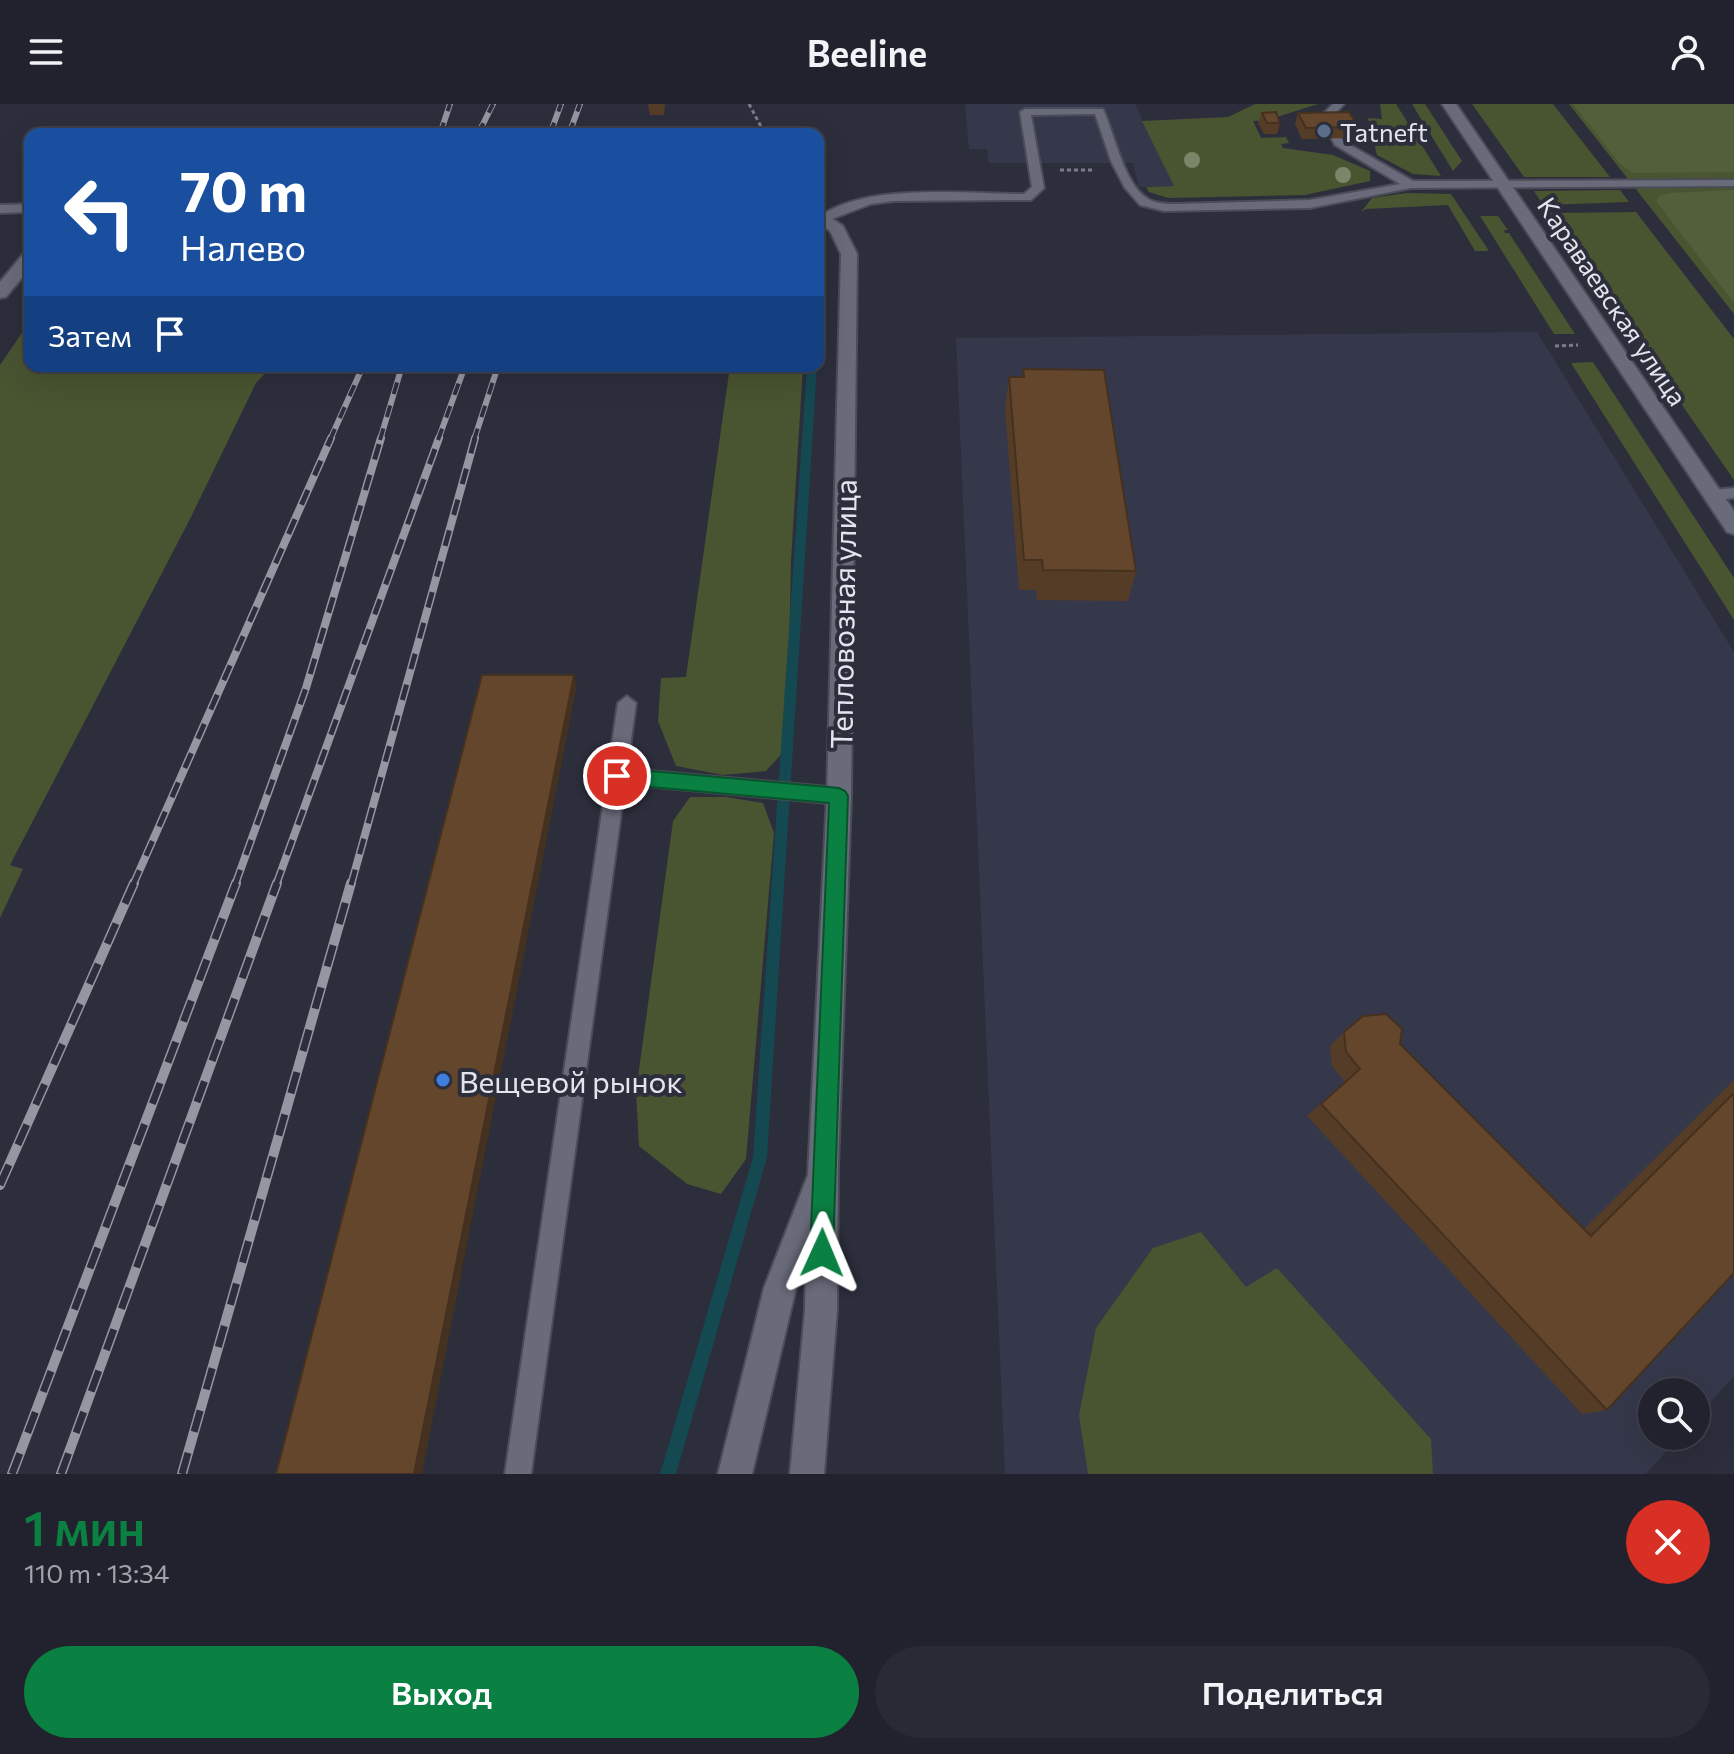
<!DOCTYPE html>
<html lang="ru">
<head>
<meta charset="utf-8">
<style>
	:root { --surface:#21222d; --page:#292a35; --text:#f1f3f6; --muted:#a2a4aa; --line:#3e3f49; --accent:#0b8043 }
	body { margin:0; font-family:Commissioner,sans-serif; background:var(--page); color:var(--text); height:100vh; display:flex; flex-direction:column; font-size:30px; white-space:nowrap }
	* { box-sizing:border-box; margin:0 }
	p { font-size:26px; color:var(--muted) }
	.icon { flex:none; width:44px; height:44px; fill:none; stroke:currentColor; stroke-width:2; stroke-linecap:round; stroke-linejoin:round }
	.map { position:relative; height:1370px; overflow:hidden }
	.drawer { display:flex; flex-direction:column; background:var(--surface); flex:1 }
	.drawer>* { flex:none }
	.guide { position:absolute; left:24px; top:24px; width:800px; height:244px; border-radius:16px; box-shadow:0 8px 32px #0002,0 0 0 2px var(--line); background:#1a4fa0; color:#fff; overflow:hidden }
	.fabs { position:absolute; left:1638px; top:1274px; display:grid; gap:16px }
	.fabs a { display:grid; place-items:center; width:72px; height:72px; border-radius:50%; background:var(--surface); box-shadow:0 8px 32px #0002,0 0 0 2px var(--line); font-size:40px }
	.pin { position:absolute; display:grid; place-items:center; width:68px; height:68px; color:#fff; margin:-34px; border:4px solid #fff; border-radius:50%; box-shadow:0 2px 8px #0007 }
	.me { position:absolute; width:88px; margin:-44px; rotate:1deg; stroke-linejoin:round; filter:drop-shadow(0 0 6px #0008) }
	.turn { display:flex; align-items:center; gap:28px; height:168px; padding:0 24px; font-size:36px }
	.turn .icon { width:104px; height:104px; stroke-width:2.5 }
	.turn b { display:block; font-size:56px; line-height:68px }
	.then { display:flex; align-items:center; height:76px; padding:0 24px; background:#0003; gap:16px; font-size:30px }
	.round { display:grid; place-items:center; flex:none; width:84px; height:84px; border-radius:42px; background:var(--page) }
	.head { display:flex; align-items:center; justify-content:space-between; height:136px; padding:0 24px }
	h1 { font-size:48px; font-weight:600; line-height:60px; color:var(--accent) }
	.action { display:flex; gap:16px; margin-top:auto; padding:16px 24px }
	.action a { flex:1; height:92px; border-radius:48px; background:var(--accent); color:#fff; font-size:32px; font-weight:600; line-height:92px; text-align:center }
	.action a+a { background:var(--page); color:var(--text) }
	header { display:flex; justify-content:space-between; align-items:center; height:104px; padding:0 24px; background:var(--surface); font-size:36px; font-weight:600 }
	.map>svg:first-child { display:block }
</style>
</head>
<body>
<header><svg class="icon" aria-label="menu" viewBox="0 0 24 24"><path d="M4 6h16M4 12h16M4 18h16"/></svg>Beeline<svg class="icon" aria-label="person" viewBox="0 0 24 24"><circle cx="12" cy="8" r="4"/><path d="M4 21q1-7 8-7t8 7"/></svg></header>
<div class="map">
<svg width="1734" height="1370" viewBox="0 0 1734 1370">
	<rect width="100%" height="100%" fill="#2c2e3c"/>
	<path fill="#35384a" d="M965,0H1135L1174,82L1139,83L1133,59H989L987,45H969Z
		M1537,228L1734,548V1272L1696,1315V1288H1652V1332H1680L1646,1370H1005L956,234Z"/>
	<path fill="#495431" d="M1255,0H1318L1277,13V16L1253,17L1261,34L1286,33L1289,39L1281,40L1283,44L1333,51L1370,67V77L1305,91L1168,94L1149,88L1146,83L1174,82L1142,17L1228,13Z
		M1380,0H1396L1441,72L1413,70L1377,51L1368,14L1382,15Z
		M1412,0H1425L1462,57L1453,67Z
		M1472,0H1553L1610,73H1524Z
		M1569,0H1734V210Z
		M1620,86L1629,98L1543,101L1534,87Z
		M1407,89L1451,90L1489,147H1475L1448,101L1366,105L1361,108L1372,94Z
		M1636,108L1734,235V376L1549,109Z
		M1498,112L1508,126H1504L1505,129H1509L1575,230H1554L1480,112Z
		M30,217V262H272L256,279L190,415L10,761L23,765L0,814V261Z
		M1593,258L1734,474V516L1571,259Z
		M730,262H803L791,457L787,644L766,667L723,671L676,662L658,617L661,574L686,573Z
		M690,693H726L763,699L774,729L746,1055L721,1090L687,1080L639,1042L636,988L673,717Z
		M1201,1128L1246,1183L1277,1164L1431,1335L1433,1370H1088L1079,1311L1096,1224L1153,1144Z"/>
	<path fill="#535e3a" d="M1573,0H1734V68L1633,69L1620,60Z
		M1734,86V199L1656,97L1660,92L1669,89Z"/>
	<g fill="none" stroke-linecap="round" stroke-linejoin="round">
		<path fill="#144952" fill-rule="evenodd" d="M807,262H817L767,1053L676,1370H660L753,1053Z"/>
		<g stroke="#4a4c57" stroke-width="4">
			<path id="service" d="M1333,0H1344L1331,14L1343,37L1413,77L1734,76V82L1411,84L1310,104L1164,107L1140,101L1125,84L1111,57L1095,10L1031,11L1044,84L1031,96L894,97L871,100L824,118L818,114C864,78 967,90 1024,90L1032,83L1020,8L1025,5H1103C1115,30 1124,83 1150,96C1158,100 1168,100 1176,100L1310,96L1400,80L1335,41L1320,13Z
				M30,100V108L0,109V101Z
				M1734,384V394L1712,396L1705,391L1712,386Z
				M627,592L636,599L627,665L839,684L845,687L848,692L845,697L839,700L625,680L531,1370H505L618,599Z"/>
		</g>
		<g stroke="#4a4c57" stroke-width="4">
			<path id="tertiary" d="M1442,0H1456L1734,407V430L1727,428Z
				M818,105L843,122L857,150L851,692L838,1062L837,1206L824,1370H790L805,1206L806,1153L796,1184L752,1370H718L764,1184L808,1071L827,692L841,150L830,127L818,118Z
				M30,148V164L6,193L0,194V178L24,149Z"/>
		</g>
		<path stroke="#7a7c88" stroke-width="3" stroke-dasharray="4 3" stroke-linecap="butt" d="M749,0L765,30
			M1060,66H1094
			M1555,242L1578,241"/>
		<use href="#service" fill="#696b7b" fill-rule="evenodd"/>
		<use href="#tertiary" fill="#696b7b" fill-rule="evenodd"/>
		<g stroke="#9596a2" stroke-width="6">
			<path id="rail-far2" d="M440,30L450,0
				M478,30L493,0
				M550,30L561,0
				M569,30L580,0
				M330,336L363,262
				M380,336L402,262
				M438,336L465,262
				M474,336L498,262"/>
		</g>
		<g stroke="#9596a2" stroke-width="8">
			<path id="rail-far1" d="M133,781L331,334
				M235,781L306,584L381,334
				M276,781L439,334
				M351,781L475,334"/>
		</g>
		<g stroke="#9596a2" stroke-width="10">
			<path id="rail" d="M0,1081L134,779
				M12,1370L236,779
				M61,1370L277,779
				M182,1370L351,779"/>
		</g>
		<use href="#rail-far2" stroke="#2c2e3c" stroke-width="4" stroke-dasharray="12" stroke-linecap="butt"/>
		<use href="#rail-far1" stroke="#2c2e3c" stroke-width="5" stroke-dasharray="16" stroke-linecap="butt"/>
		<use href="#rail" stroke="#2c2e3c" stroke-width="7" stroke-dasharray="22" stroke-linecap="butt"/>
	</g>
	<g fill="#7a856a">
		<circle cx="1192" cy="56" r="8"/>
		<circle cx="1343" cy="71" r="8"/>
	</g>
	<path fill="#553c26" d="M648,0H665L664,11H650Z
		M1262,9L1280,19L1277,30H1264L1258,19Z
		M1298,9L1358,23L1354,34L1302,35L1295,20Z
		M1023,265L1136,467L1128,497L1037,496L1036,486H1019L1005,305L1009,273H1022Z
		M1344,928L1400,940L1584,1125L1734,976V1169L1607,1306L1582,1310L1307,1012L1345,978L1332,962L1330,942Z"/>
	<path fill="#45311f" d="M574,571L577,581L422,1370H414Z"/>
	<path fill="#63462c" stroke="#45311f" stroke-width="2" d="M1276,8L1280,19H1267L1262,9Z
		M1349,8L1358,23L1306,24L1298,9Z
		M1023,265L1104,266L1136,467L1043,466L1042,456H1024L1009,273H1024Z
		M482,571H574L414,1370H276Z
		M1386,910L1402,925L1400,940L1591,1132L1734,989V1169L1607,1306L1321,1000L1360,965L1346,948L1344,928L1363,912Z"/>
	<path fill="#0b8043" stroke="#07532c" stroke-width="2" d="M617,664L839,684L845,687L848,692L833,1149L830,1157L822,1160L813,1157L810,1149L829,699L617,680L608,672Z"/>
	<circle fill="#5c6f8a" stroke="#2c2e3c" stroke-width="3" cx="1324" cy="27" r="8"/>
	<circle fill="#3f7fe0" stroke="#2c2e3c" stroke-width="3" cx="443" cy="976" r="8"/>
	<g text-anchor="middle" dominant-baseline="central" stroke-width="8" stroke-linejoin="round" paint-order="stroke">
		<g font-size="26" fill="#e3e4ed" stroke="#2c2e3c" text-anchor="start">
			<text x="1340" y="27">Tatneft</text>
		</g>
		<g font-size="26" fill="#e3e4ed" stroke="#2c2e3c">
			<text transform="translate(1613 197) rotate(56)">Караваевская улица</text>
		</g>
		<g font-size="30" fill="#e3e4ed" stroke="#2c2e3c">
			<text transform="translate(842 510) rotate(-89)">Тепловозная улица</text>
		</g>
		<g font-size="30" fill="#e3e4ed" stroke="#2c2e3c" text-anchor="start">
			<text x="459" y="976">Вещевой рынок</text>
		</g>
	</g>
</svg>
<div class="fabs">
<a><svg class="icon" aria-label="search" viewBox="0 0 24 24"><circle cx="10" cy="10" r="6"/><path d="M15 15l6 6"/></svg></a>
</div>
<div class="pin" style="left:617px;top:672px;background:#d93025"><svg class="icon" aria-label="arrive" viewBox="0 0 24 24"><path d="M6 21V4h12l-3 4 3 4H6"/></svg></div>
<svg class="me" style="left:822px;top:1149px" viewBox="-20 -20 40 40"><path d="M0-17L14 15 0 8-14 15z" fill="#0b8043" stroke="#fff" stroke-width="4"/></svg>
<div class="guide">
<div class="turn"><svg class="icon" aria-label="left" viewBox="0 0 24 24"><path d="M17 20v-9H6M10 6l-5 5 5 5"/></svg><div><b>70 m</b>Налево</div></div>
<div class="then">Затем<svg class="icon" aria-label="arrive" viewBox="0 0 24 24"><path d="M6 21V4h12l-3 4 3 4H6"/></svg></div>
</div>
</div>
<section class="drawer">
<div class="head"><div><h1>1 мин</h1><p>110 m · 13:34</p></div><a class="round" style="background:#d93025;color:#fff"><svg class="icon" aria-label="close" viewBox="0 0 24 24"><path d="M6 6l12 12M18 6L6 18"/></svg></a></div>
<div class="action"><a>Выход</a><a>Поделиться</a></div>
</section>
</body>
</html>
